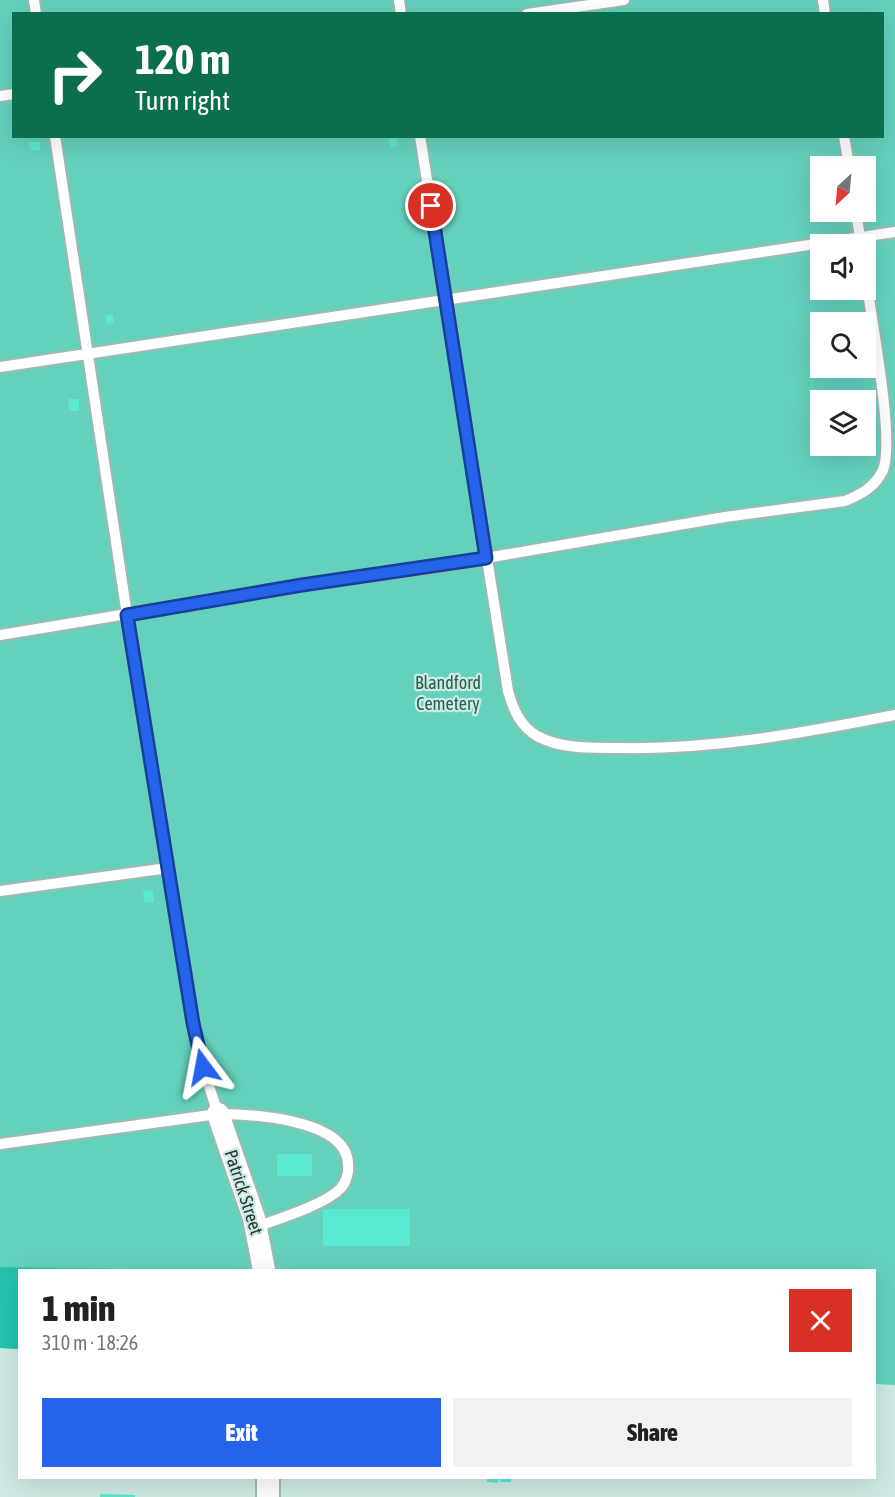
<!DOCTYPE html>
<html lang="en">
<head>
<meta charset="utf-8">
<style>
	:root { --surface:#fff; --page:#f2f2f2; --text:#222; --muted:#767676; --accent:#2563eb }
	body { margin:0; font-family:"Asap Condensed",sans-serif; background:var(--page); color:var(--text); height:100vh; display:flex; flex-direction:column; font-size:22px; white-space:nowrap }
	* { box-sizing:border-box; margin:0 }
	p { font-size:20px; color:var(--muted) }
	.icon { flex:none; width:33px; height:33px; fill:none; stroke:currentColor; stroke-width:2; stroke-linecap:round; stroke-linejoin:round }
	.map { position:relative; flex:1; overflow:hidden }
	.sheet { position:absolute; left:18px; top:1269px; width:858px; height:210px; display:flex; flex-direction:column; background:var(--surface); border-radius:0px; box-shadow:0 6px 24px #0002 }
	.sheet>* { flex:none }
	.banner { position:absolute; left:12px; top:12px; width:872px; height:126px; border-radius:0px; box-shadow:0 6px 24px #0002; background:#0b6e4f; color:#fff; overflow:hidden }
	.needle { width:39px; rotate:206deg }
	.controls { position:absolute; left:810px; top:156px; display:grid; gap:12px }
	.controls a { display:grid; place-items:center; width:66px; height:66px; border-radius:0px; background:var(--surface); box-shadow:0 6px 24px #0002; font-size:30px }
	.pin { position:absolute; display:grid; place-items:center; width:51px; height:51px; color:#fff; margin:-26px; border:3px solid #fff; border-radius:50%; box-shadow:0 2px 6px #0007 }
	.me { position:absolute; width:66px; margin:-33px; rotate:347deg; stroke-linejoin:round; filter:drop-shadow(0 0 4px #0008) }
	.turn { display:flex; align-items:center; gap:21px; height:126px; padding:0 24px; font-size:27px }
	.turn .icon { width:78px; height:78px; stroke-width:2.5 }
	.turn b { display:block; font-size:42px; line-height:51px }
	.round { display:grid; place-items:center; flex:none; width:63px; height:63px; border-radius:0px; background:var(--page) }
	.headline { display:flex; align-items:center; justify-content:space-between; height:102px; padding:0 24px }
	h1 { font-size:36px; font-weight:800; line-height:45px }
	.cta { display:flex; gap:12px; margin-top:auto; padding:12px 24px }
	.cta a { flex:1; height:69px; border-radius:0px; background:var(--accent); color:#fff; font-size:24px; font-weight:800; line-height:69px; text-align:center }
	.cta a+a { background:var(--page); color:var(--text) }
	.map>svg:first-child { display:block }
</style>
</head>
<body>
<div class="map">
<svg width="895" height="1497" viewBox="0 0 895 1497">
	<rect width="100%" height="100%" fill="#cceae3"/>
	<path fill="#64d1bd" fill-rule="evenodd" d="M0,0H895V1385L875,1384L874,1270H20L19,1349L0,1348ZM14,14H882V136H14ZM820,166H866V212H820ZM820,244H866V290H820ZM820,322H866V368H820ZM820,400H866V446H820Z"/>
	<path fill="#24c3ad" d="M0,1267L187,1270H20L19,1349L0,1348Z"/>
	<path fill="#59e8d0" d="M396,137L398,146L390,147L388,139Z
		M29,142H40V150H30Z
		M113,314L114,323L107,324L105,316Z
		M68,399H79V411H69Z
		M153,890L154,902L144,903L143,891Z
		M277,1154H312V1176H277Z
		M323,1209H410V1246H323Z
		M487,1478H499L498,1483L487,1482Z
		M500,1478H511V1482H500Z
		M100,1494L135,1495V1497H100Z"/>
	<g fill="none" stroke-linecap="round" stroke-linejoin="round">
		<g stroke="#9ebab3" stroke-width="14">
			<path id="lane" d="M34,0L36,14
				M399,0L401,14
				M823,0L825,14
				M527,14L624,0
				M0,96L14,94
				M55,136L127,615L193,1023L203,1067L218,1114
				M420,136L508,691C513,709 520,726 537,736C561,749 591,748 618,748C712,750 803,733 895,715
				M844,136L849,166
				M856,212L861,244
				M0,367L895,232
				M0,635L302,585L428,568L725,517L845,501C862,494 875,487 883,470C895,440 871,317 866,279
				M0,891L168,868
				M0,1144L218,1114C251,1114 347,1119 348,1164C349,1173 346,1183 340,1189C324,1205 278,1219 256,1227"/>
		</g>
		<g stroke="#9ebab3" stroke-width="26">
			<path id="street" d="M218,1114L254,1218L264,1270
				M268,1497V1478"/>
		</g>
		<use href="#lane" stroke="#fff" stroke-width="10"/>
		<use href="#street" stroke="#fff" stroke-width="22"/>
	</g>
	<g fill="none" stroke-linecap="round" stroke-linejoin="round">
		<g stroke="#184099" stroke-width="15">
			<path id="route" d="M203,1067L193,1023L127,615L302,585L486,558L431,206"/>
		</g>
		<use href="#route" stroke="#2563eb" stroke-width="10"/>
	</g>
	<g text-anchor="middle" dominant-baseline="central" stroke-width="4.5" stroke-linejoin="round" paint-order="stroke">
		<g font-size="18" fill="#255f55" stroke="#cceae3">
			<text x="448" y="682">Blandford<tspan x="448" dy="21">Cemetery</tspan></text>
		</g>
		<g font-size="18" fill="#273330" stroke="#cceae3">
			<text transform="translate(244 1192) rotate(72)">Patrick Street</text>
		</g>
	</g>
</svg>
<div class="controls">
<a><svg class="needle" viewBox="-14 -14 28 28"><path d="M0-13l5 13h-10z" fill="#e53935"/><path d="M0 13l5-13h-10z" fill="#767676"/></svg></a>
<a><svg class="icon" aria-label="sound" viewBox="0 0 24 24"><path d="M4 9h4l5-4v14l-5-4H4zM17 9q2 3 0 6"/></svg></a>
<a><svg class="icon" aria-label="search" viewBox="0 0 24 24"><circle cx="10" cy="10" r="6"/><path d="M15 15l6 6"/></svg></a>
<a><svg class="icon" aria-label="layers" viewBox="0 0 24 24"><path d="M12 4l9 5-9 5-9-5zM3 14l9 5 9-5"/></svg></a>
</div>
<div class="pin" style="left:431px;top:206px;background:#d93025"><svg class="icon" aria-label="arrive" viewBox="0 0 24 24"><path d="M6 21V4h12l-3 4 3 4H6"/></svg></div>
<svg class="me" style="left:203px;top:1067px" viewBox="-20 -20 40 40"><path d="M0-17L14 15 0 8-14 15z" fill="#2563eb" stroke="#fff" stroke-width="4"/></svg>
<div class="banner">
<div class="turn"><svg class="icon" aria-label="right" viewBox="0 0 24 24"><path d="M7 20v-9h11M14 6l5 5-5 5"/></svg><div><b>120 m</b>Turn right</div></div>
</div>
<section class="sheet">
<div class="headline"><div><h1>1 min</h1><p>310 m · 18:26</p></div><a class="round" style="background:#d93025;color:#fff"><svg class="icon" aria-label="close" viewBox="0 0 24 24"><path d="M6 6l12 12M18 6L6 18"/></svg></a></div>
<div class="cta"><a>Exit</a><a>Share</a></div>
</section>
</div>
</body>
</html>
